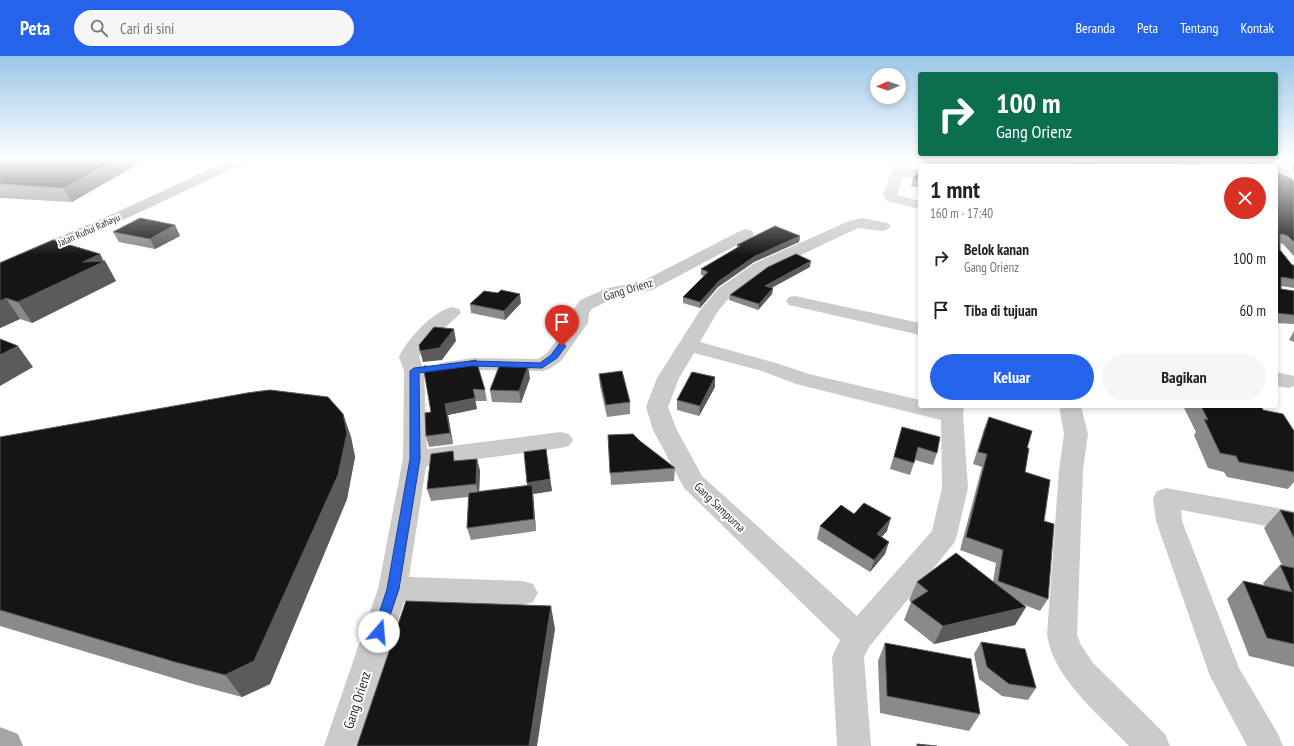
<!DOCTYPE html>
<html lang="id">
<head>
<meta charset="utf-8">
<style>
	:root { --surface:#fff; --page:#f6f6f6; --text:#222; --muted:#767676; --accent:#2563eb }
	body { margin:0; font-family:"PT Sans Narrow",sans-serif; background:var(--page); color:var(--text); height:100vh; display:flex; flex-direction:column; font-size:15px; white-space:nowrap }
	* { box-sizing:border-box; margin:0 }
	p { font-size:13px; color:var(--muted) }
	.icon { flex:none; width:22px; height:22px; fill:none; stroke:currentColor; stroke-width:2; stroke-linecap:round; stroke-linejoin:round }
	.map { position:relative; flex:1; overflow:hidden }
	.side { position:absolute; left:918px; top:108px; width:360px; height:244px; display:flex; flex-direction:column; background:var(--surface); border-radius:4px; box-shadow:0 2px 6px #0003 }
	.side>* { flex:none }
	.guide { position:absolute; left:918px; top:16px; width:360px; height:84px; border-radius:4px; box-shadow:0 2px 6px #0003; background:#0b6e4f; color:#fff; overflow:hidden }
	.needle { width:26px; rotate:268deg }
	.controls { position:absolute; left:870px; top:12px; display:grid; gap:8px }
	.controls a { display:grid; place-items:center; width:36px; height:36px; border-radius:50%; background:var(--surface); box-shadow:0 2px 6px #0003; font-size:20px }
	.pin { position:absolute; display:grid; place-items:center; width:34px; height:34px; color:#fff; margin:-41px -17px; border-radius:50% 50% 50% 0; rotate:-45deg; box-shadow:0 0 4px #0007 }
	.pin .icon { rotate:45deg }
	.me { position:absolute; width:44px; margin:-22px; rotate:18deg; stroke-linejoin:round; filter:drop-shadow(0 0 3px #0008) }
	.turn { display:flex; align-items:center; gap:14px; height:84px; padding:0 12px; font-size:18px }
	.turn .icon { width:52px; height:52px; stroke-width:2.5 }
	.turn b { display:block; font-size:28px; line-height:34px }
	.round { display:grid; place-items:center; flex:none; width:42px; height:42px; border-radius:21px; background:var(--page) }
	.head { display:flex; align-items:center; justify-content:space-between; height:68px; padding:0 12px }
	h1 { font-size:24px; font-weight:700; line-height:30px }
	.cta { display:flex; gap:8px; margin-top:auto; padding:8px 12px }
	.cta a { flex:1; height:46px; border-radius:24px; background:var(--accent); color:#fff; font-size:16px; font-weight:700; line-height:46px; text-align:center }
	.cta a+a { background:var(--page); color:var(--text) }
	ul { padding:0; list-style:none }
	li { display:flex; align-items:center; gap:12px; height:52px; padding:0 12px }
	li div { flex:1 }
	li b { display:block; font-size:15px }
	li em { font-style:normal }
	header { display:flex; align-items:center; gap:24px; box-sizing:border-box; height:56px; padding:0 20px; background:var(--accent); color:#fff }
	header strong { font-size:19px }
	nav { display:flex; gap:22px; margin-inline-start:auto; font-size:14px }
	.search { width:280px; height:36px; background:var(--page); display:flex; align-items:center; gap:10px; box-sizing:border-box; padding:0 14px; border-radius:22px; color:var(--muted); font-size:15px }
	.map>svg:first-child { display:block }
</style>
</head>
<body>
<header>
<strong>Peta</strong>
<div class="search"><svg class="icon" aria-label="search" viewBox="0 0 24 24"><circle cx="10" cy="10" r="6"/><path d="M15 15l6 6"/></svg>Cari di sini</div>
<nav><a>Beranda</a><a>Peta</a><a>Tentang</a><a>Kontak</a></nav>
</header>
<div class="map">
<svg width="1294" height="690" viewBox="0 0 1294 690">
	<rect width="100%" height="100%" fill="#fff"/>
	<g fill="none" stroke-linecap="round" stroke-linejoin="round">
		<path fill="#cbcbcb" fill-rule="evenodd" d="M896,103H911L906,112L920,115V123L903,120L897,139L920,145V153L887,145L883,139Z
			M1279,110L1284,111L1294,121V132L1289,131L1276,118V111Z
			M862,162L888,167L891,170L888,173L883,175L858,172L767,215L731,240L718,255L700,286L776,307L809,318L920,344V350H964L963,359L968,432L957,479L954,487L869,591L864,601L871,690H837L832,601L840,584L684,432L653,374L646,351L657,322L701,253L719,232L755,207L849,165ZM694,297L762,315L796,328L941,364L942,432L932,475L857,560L702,420L677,374L668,351L679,322Z
			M746,173L752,175L754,178L752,181L652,234L619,240L593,252L589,257L588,267L561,305L549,313L542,315L472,314L447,317L440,315L437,311L440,307L472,302L538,303L547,297L569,267L571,257L580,244L608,232L641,226L740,175Z
			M795,240L920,267V279L789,249L786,245L789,241Z
			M452,251L459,253L461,257L429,286L419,301L424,315L427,393L561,376L569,378L573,384L569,390L561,392L426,410L409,521L523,525L533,528L538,537L533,546L523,549L404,546L358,690H324L378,533L403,403L404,315L399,301C408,282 432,256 452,251Z
			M1276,316L1294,320V330L1289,332L1276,330Z
			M1059,350H1081L1088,378L1083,414L1077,579L1081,589L1093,607L1165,678L1170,690H1129C1104,664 1072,637 1056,606C1051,597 1049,588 1047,579L1059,414L1064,378Z
			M1166,432L1294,455V475L1181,454L1182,465L1239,612L1278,678L1283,690H1247L1210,620L1156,465L1153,442L1157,435Z"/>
		<path fill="#b8b8b8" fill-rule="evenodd" d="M232,103H248L247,106L125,163L0,217V206L115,157Z"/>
		<path fill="#a6a6a6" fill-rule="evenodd" d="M0,671L18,678L23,690H0Z"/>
	</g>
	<path fill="#8a8a8a" d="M0,103H147L72,146L0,142Z
		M925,103H1022L1044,104L1043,103H1041H1062L1063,104L1093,106L1092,103H1126L1127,104H1135L1133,103H1236L1233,107L1214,110H925L926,109Z
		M1245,104L1261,110H1241Z
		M1294,109V117L1291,113Z
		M1276,116L1294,125V200L1283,188L1280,187V194L1292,209H1294V232L1281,230V233L1294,235V268L1276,267Z
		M920,117V132L911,130L913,122Z
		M175,169L180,180L155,193L119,186L113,176Z
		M800,180L799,186L754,206L718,231L700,252L683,247V241L704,220L701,219V213L737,192V189Z
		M100,198L104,206L105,205L116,225L32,267L20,263L0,272V207Z
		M810,211L771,232H773L772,238L758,254L729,244L730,239Z
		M521,247L505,264L471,257L470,248Z
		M1294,275V286L1289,284Z
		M427,313L485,334L487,345H475L477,353L448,359L453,388L429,391L426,380L431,356Z
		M599,318L630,346V358L607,361L600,330Z
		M530,322L521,347L492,346L490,334Z
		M715,331L699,360L677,354V344Z
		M1183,350H1261L1263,354L1294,375V426L1288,433L1227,421L1224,416L1208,412L1194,379L1196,376Z
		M343,358L351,381L355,401L347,443L270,628L242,641L193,628L0,570V381Z
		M989,361L1027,392L1025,416L1044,465L1048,543L1040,555L1022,548L1026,551L1015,569L934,588L904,564L911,546L909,544L917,526H993L996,507L960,494L982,411L973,408L984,373Z
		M902,371L937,397L933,409L915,404L910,419L890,413Z
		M608,379L640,385L675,412L674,425L611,429Z
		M546,393L552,435L533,438L536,475L471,484L467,472L468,441L431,445L427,433L455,405L477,403L480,415L479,435L527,429Z
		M1280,454L1294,457V611L1249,600L1227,543L1243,525L1264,529L1263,527L1280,509H1282L1264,472Z
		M854,458L887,475L881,481L885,498L870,516L817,483L820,470Z
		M981,586L1036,632L1028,644L1002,640L979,623L974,598Z
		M885,587L980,658L969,675L880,657L878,605Z"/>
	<path fill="#5b5b5b" d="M117,103H147L72,146L64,132Z
		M1218,103H1236L1233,107L1214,110H1160Z
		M175,169L180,180L155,193L150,183Z
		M800,180L799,186L754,206L718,231L700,252V246L719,225L755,200Z
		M100,198L104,206L105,205L116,225L32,267L18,246L83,206Z
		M811,205L810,211L764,236L765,230Z
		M773,232L772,238L758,254L759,248Z
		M520,238L521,247L505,264L504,255Z
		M6,242L20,263L0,272V245Z
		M454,273L456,285L442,304L423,306L420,295Z
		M18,290L33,311L0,330V299Z
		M528,310L530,322L521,347L519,335Z
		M715,321V331L699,360L700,350Z
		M475,342L477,353L448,359L453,388L450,377L445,348Z
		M343,358L351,381L355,401L347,443L270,628L242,641L225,619Z
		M477,403L480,415L479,440L476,428Z
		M550,423L552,435L533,438L536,475L534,463L529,439L527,427Z
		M891,462L887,475L873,491L877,478Z
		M889,486L885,498L870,516L874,504Z
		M551,550L555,573L537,690H529Z
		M1026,551L1015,569L934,588L943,570Z"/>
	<path fill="#151515" stroke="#5b5b5b" d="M0,103H117L64,132L0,128Z
		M928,103H1022L1044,104L1045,103H1062L1063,104L1099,106L1098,103H1126L1127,104H1142L1144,103H1218L1160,110H925L928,107Z
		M1245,104L1261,110H1251Z
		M1276,116L1290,122L1294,125V186L1288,180L1282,178L1280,179V194L1292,209H1294V223L1281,221V233L1294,235V259L1276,257Z
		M918,117H920V124L913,122Z
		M140,162L175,169L150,183L113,176Z
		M775,170L800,180L755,200L719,225L700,246L683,241L708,216L701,213L740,190L737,189Z
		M53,184L100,198L83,206L105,205L18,246L6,242L0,245V207Z
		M796,198L811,205L765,230L773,232L759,248L730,239L768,211Z
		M501,234L520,238L504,255L470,248L484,235L498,237Z
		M434,271L454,273L439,292L420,295L419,289Z
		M0,283L18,290L0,299Z
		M476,304L485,334L473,333L475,342L445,348L450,377L426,380L425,357L431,356L424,315V310H427L424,313Z
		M500,308L528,310L519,335L490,334Z
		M622,315L630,346L606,349L599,318Z
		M692,316L715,321L700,350L677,344Z
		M270,334L328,341L343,358L347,377L338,419L254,605L225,619L175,606L0,554V381L247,337Z
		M1201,350H1261L1263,354L1283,358L1294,375V416L1239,406L1236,400L1220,397L1204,363L1208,364Z
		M989,361L1032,375L1027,392H1029L1025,416L1050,424L1044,465L1054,468L1048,543L998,525L1003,494L966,481L987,398L978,396Z
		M902,371L940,381L937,397L918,391L914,407L894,401Z
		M633,378L640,385L675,412L610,417L608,379Z
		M546,393L550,423L527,427L524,396Z
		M453,395L454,405L477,403L476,428L427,433L431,398Z
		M532,429L534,463L467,472L469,437Z
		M864,447L891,462L877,478L889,486L874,504L820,470L841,449L854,458Z
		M1280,454L1294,457V482Z
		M956,497L1026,551L943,570L911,546L928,535L917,526Z
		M1280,509L1294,512V588L1267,582L1243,525L1292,536Z
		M406,545L551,550L529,690H357Z
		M981,586L1025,593L1036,632L1009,628L987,611Z
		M885,587L971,603L980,658L887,640Z
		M917,688L937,690H917Z"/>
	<linearGradient id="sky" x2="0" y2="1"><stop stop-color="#9bc6e9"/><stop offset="0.52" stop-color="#fff"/><stop offset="1" stop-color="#fff" stop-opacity="0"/></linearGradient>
	<rect width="1294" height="199" fill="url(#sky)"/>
	<path fill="#2563eb" stroke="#184099" d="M562,287L566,290L557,302L542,312L472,310L419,317L420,403L399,533L383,580L379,581L375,580L373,576L387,533L410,403V315L414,312L472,305L540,307L551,299L559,288Z"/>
	<g text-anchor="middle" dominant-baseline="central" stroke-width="4" stroke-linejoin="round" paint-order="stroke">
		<g font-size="10" fill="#2e2e2e" stroke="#fff">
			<text transform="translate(89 174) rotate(-24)">Jalan Ruhui Rahayu</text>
		</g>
		<g font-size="12" fill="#2e2e2e" stroke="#fff">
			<text transform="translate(628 233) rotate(-17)">Gang Orienz</text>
			<text transform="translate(720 451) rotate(44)">Gang Sampurna</text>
		</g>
		<g font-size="14" fill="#2e2e2e" stroke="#fff">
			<text transform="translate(357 644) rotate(-72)">Gang Orienz</text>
		</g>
	</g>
</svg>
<div class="controls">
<a><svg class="needle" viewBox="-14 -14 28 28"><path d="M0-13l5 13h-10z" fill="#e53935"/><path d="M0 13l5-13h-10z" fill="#767676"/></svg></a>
</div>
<div class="pin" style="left:562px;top:290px;background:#d93025"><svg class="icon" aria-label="arrive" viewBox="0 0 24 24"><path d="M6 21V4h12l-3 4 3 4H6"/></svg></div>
<svg class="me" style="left:379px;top:576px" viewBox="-20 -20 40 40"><circle r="19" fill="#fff"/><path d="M0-13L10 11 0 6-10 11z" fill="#2563eb"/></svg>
<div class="guide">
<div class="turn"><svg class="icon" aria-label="right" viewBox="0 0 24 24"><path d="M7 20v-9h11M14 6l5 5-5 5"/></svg><div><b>100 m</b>Gang Orienz</div></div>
</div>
<section class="side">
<div class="head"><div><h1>1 mnt</h1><p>160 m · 17:40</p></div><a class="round" style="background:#d93025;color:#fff"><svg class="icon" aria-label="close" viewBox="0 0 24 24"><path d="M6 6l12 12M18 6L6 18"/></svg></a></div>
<ul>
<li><svg class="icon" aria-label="right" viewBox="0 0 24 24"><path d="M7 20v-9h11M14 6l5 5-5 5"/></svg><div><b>Belok kanan</b><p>Gang Orienz</p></div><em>100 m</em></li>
<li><svg class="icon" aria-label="arrive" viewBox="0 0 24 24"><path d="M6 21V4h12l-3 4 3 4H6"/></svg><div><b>Tiba di tujuan</b></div><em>60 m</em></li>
</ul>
<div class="cta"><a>Keluar</a><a>Bagikan</a></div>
</section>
</div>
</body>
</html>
